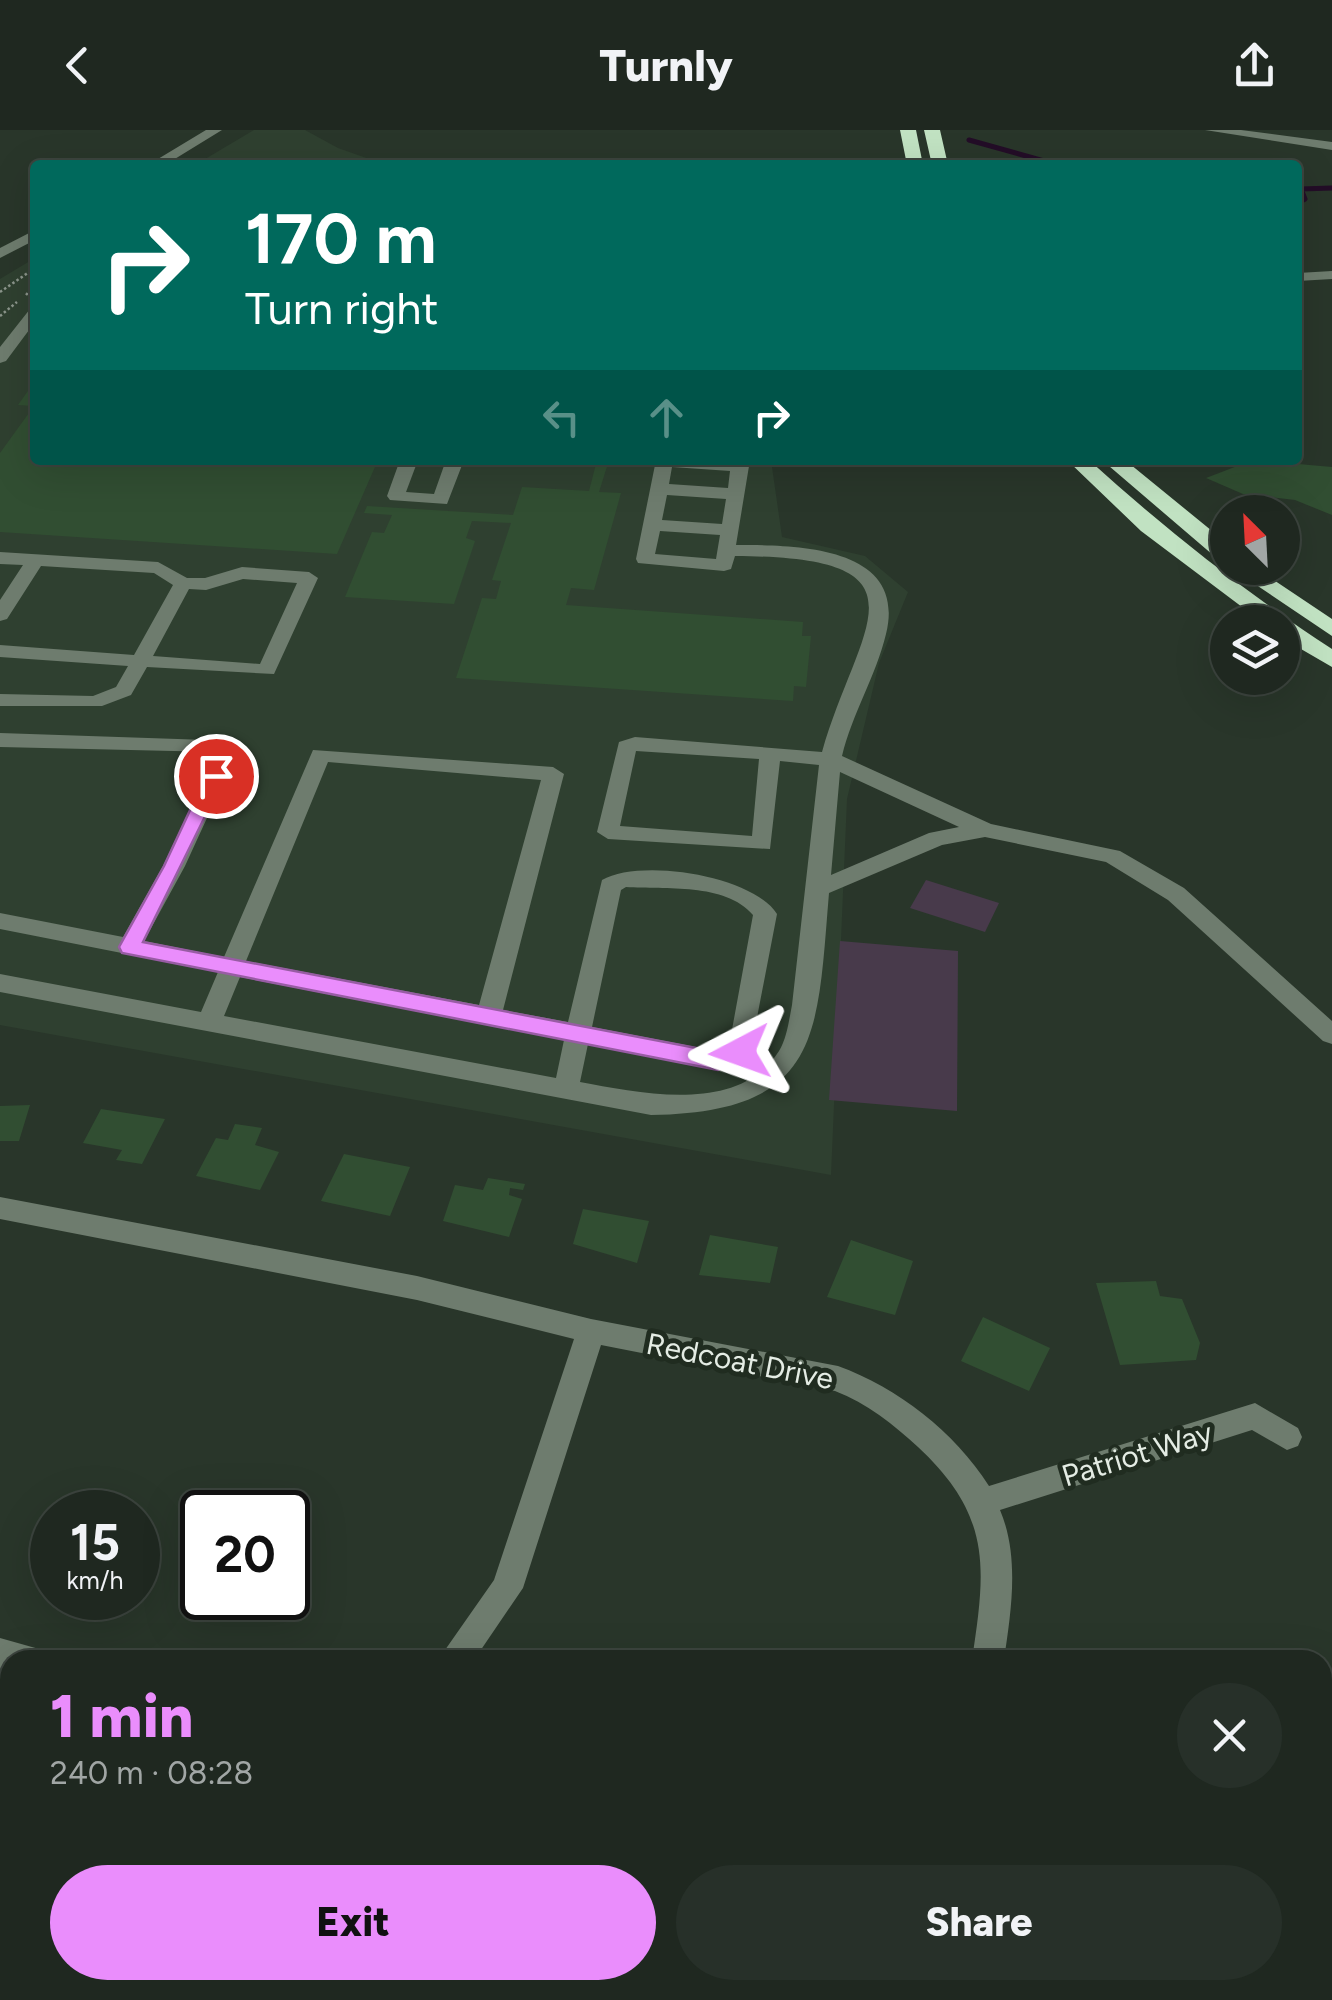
<!DOCTYPE html>
<html lang="en">
<head>
<meta charset="utf-8">
<style>
	:root { --surface:#1f2820; --page:#273029; --text:#f1f3f6; --muted:#a1a6a5; --line:#3c443e; --accent:#ea8dfc }
	body { margin:0; font-family:Figtree,sans-serif; background:var(--page); color:var(--text); height:100vh; display:flex; flex-direction:column; font-size:38px; white-space:nowrap }
	* { box-sizing:border-box; margin:0 }
	p { font-size:32px; color:var(--muted) }
	.icon { flex:none; width:55px; height:55px; fill:none; stroke:currentColor; stroke-width:2; stroke-linecap:round; stroke-linejoin:round }
	.map { position:relative; flex:1; overflow:hidden }
	.sheet { position:absolute; left:0px; top:1520px; width:1332px; height:350px; display:flex; flex-direction:column; background:var(--surface); border-radius:30px 30px 0 0; box-shadow:0 10px 40px #0002,0 0 0 2px var(--line) }
	.sheet>* { flex:none }
	.top-card { position:absolute; left:30px; top:30px; width:1272px; height:305px; border-radius:10px; box-shadow:0 10px 40px #0002,0 0 0 2px var(--line); background:#00695c; color:#fff; overflow:hidden }
	.needle { width:65px; rotate:336deg }
	.controls { position:absolute; left:1210px; top:365px; display:grid; gap:20px }
	.controls a { display:grid; place-items:center; width:90px; height:90px; border-radius:50%; background:var(--surface); box-shadow:0 10px 40px #0002,0 0 0 2px var(--line); font-size:50px }
	.speed { position:absolute; left:30px; top:1360px; display:flex; gap:20px; font-size:50px; font-weight:700; text-align:center }
	.speed>* { display:grid; place-content:center; width:130px; height:130px; border-radius:50%; background:var(--surface); box-shadow:0 10px 40px #0002,0 0 0 2px var(--line); line-height:1 }
	.speed small { font-size:25px; font-weight:400 }
	.speed .limit { border:5px solid #111; border-radius:15px; background:#fff; color:#111 }
	.pin { position:absolute; display:grid; place-items:center; width:85px; height:85px; color:#fff; margin:-42px; border:5px solid #fff; border-radius:50%; box-shadow:0 2px 10px #0007 }
	.me { position:absolute; width:110px; margin:-55px; rotate:266deg; stroke-linejoin:round; filter:drop-shadow(0 0 8px #0008) }
	.turn { display:flex; align-items:center; gap:35px; height:210px; padding:0 50px; font-size:45px }
	.turn .icon { width:130px; height:130px; stroke-width:2.5 }
	.turn b { display:block; font-size:70px; line-height:85px }
	.lanes { display:flex; align-items:center; height:95px; padding:0 50px; background:#0003; justify-content:center; gap:50px; direction:ltr }
	.lanes .off { opacity:.35 }
	.round { display:grid; place-items:center; flex:none; width:105px; height:105px; border-radius:52px; background:var(--page) }
	.head { display:flex; align-items:center; justify-content:space-between; height:170px; padding:0 50px }
	h1 { font-size:60px; font-weight:800; line-height:75px; color:var(--accent) }
	.primary-button { display:flex; gap:20px; margin-top:auto; padding:20px 50px }
	.primary-button a { flex:1; height:115px; border-radius:60px; background:var(--accent); color:#111; font-size:40px; font-weight:800; line-height:115px; text-align:center }
	.primary-button a+a { background:var(--page); color:var(--text) }
	header { display:flex; justify-content:space-between; align-items:center; height:130px; padding:0 50px; background:var(--surface); font-size:45px; font-weight:800 }
	.map>svg:first-child { display:block }
</style>
</head>
<body>
<header><svg class="icon" aria-label="back" viewBox="0 0 24 24"><path d="M15 5l-7 7 7 7"/></svg>Turnly<svg class="icon" aria-label="share" viewBox="0 0 24 24"><path d="M12 15V3M7 8l5-5 5 5M5 13v7h14v-7"/></svg></header>
<div class="map">
<svg width="1332" height="1870" viewBox="0 0 1332 1870">
	<rect width="100%" height="100%" fill="#29362a"/>
	<path fill="#2f4030" d="M254,0H305L338,18L372,30L411,35H195Z
		M35,128V330H771L782,407L865,426L908,462L879,533L847,669L831,1045L0,895V149Z"/>
	<path fill="#483a4b" d="M926,750L999,773L985,802L910,778Z
		M840,811L958,821L957,981L829,970Z"/>
	<g fill="none" stroke-linecap="round" stroke-linejoin="round">
		<path stroke="#230d27" stroke-width="5" d="M969,10L1044,31L1093,35
			M1298,73L1305,69L1301,59L1332,58"/>
	</g>
	<path fill="#314e32" d="M261,29L317,32L316,35H257Z
		M35,251V330H378L337,424L0,402V323L34,276L18,275Z
		M597,330H609L599,362L621,363L594,460L571,458L566,475L803,492L802,506H811L806,557L794,556L793,571L456,548L482,468L496,469L501,451L492,450L511,393L472,391L466,408L475,411L454,474L345,467L372,402L384,403L392,385L364,383L367,376L513,385L522,357L589,361Z
		M1253,330L1332,337V385L1295,370L1243,364L1206,348Z
		M30,975L19,1011H0V976Z
		M101,979L165,989L142,1034L116,1030L122,1020L83,1013Z
		M235,994L262,998L255,1015L279,1022L260,1060L196,1046L216,1008L228,1010Z
		M344,1024L410,1037L390,1086L321,1071Z
		M488,1048L525,1054L523,1060L510,1058L509,1065L522,1069L509,1107L443,1091L455,1055L483,1060Z
		M583,1079L649,1091L637,1133L573,1114Z
		M710,1105L778,1117L770,1153L699,1145Z
		M851,1110L913,1131L895,1185L827,1167Z
		M1156,1151L1160,1166L1182,1169L1200,1213L1196,1230L1120,1235L1096,1153Z
		M983,1187L1050,1218L1029,1261L961,1231Z"/>
	<g fill="none" stroke-linecap="round" stroke-linejoin="round">
		<path stroke="#8b958b" stroke-width="2.5" stroke-dasharray="2.5 2.5" stroke-linecap="butt" d="M489,35L495,30
			M0,162L35,138
			M26,165L35,155
			M0,186L17,172"/>
		<path fill="#6e7c6e" fill-rule="evenodd" d="M206,0H222L165,35H148Z
			M1205,0H1241L1332,12V20Z
			M35,100V110L0,128V118Z
			M1332,141V149L1298,151V143Z
			M35,177V192L6,231L0,233V217L30,179Z
			M400,330H418L406,362L434,364L446,330H464L447,374L390,370L387,366Z
			M656,330H750L736,415C794,415 908,415 886,504C876,546 852,584 842,626L991,694L1120,721L1184,758L1332,891V914L1323,911L1168,770L1106,732L985,707L942,715L829,763C817,906 822,982 651,985L0,862V844L201,882L218,842L0,799V783L123,807L163,736L217,622L0,617V603L237,611L240,616L185,736L144,811L224,827L313,620L553,637L564,644L503,880L568,892L602,750C640,728 752,745 777,784L749,929L718,940L588,914L580,952C640,963 739,985 779,921C787,908 789,890 792,875L819,635L780,631L770,719L608,709L597,702L619,612L635,607L822,622C858,495 940,427 735,426L731,439L724,441L638,433L636,429ZM672,337L730,341L728,358L669,354ZM667,365L726,369L722,394L662,390ZM660,401L720,405L716,429L655,424ZM636,621L759,629L752,706L620,696ZM328,632L541,650L479,875L246,831ZM840,642L959,697L929,703L831,745ZM626,757C665,760 725,752 753,785L729,916L717,921L592,897L621,760ZM240,847L564,910L556,948L224,886Z
			M0,422L158,432L187,448H205L242,437L309,442L318,448L274,544L147,537L131,565L102,576H0V564L93,566L116,557L128,536L0,527V515L134,525L173,455L154,443L41,436L7,489L0,491V470L23,435L0,434ZM243,449L297,453L260,534L153,526L189,459L206,460Z
			M0,1067L417,1146L591,1189L838,1236C898,1258 954,1301 989,1356L1255,1273L1298,1298L1302,1307L1298,1316L1287,1320L1252,1300L1000,1380C1020,1427 1011,1482 1004,1530H972C986,1437 992,1386 918,1317C894,1295 867,1273 835,1261L601,1215L523,1458L474,1530H438L494,1450L574,1209L417,1170L0,1089Z
			M0,1508L39,1519L43,1530H10V1542L0,1540Z
			M928,1860H964V1870H928Z"/>
		<path fill="#c1e2c2" fill-rule="evenodd" d="M900,0H916L923,35H907Z
			M924,0H940L948,35H932Z
			M1067,330H1089C1165,399 1246,463 1332,519V537L1282,508V492H1262L1141,401Z
			M1102,330H1125L1228,414V433L1220,431Z
			M1231,438H1256L1332,489V506Z"/>
	</g>
	<path fill="#ea8dfc" stroke="#985ca4" stroke-width="2.5" d="M216,640L225,646L143,812L717,922L740,914L751,922L748,928L718,940L122,823L119,817L164,736L206,646Z"/>
	<g text-anchor="middle" dominant-baseline="central" stroke-width="10" stroke-linejoin="round" paint-order="stroke">
		<g font-size="30" fill="#e4ece4" stroke="#202c20">
			<text transform="translate(740 1231) rotate(11)">Redcoat Drive</text>
			<text transform="translate(1137 1324) rotate(-17)">Patriot Way</text>
		</g>
	</g>
</svg>
<div class="controls">
<a><svg class="needle" viewBox="-14 -14 28 28"><path d="M0-13l5 13h-10z" fill="#e53935"/><path d="M0 13l5-13h-10z" fill="#a1a6a5"/></svg></a>
<a><svg class="icon" aria-label="layers" viewBox="0 0 24 24"><path d="M12 4l9 5-9 5-9-5zM3 14l9 5 9-5"/></svg></a>
</div>
<div class="speed"><div>15<small>km/h</small></div><div class="limit">20</div></div>
<div class="pin" style="left:216px;top:646px;background:#d93025"><svg class="icon" aria-label="arrive" viewBox="0 0 24 24"><path d="M6 21V4h12l-3 4 3 4H6"/></svg></div>
<svg class="me" style="left:740px;top:922px" viewBox="-20 -20 40 40"><path d="M0-17L14 15 0 8-14 15z" fill="#ea8dfc" stroke="#fff" stroke-width="4"/></svg>
<div class="top-card">
<div class="turn"><svg class="icon" aria-label="right" viewBox="0 0 24 24"><path d="M7 20v-9h11M14 6l5 5-5 5"/></svg><div><b>170 m</b>Turn right</div></div>
<div class="lanes"><svg class="icon off" aria-label="left" viewBox="0 0 24 24"><path d="M17 20v-9H6M10 6l-5 5 5 5"/></svg><svg class="icon off" aria-label="ahead" viewBox="0 0 24 24"><path d="M12 20V5M6 11l6-6 6 6"/></svg><svg class="icon" aria-label="right" viewBox="0 0 24 24"><path d="M7 20v-9h11M14 6l5 5-5 5"/></svg></div>
</div>
<section class="sheet">
<div class="head"><div><h1>1 min</h1><p>240 m · 08:28</p></div><a class="round"><svg class="icon" aria-label="close" viewBox="0 0 24 24"><path d="M6 6l12 12M18 6L6 18"/></svg></a></div>
<div class="primary-button"><a>Exit</a><a>Share</a></div>
</section>
</div>
</body>
</html>
